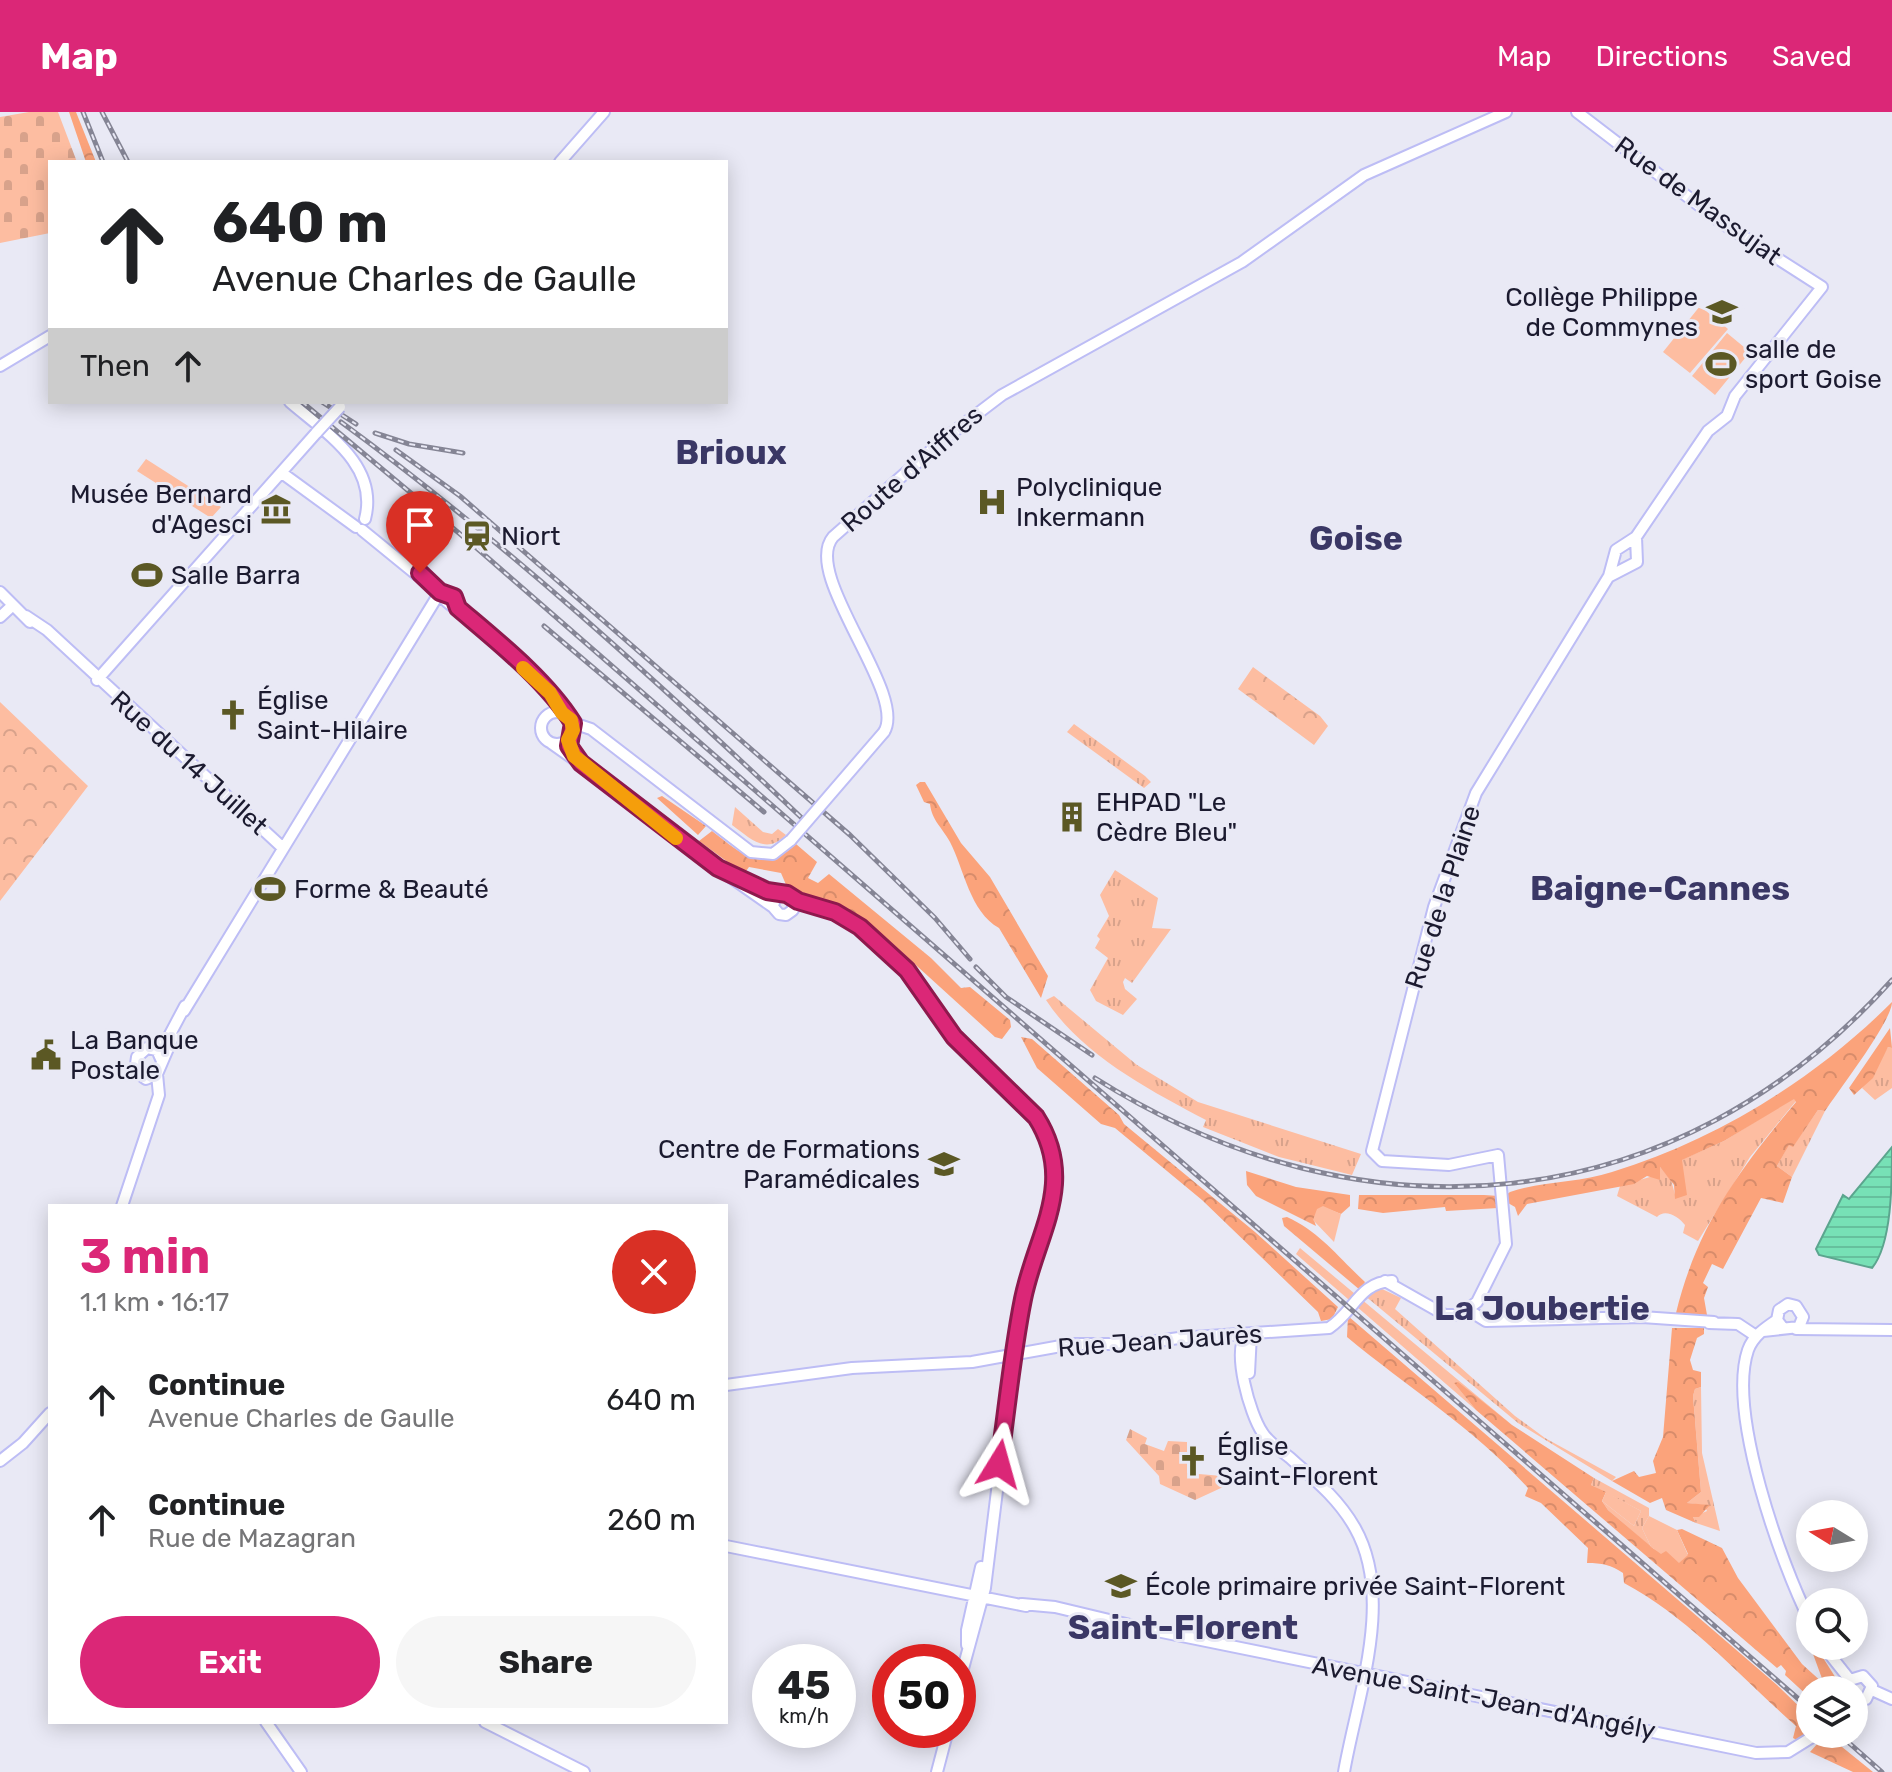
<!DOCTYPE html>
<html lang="en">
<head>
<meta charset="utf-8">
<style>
	:root { --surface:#fff; --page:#f6f6f6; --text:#202124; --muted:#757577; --accent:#db2777 }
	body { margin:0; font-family:Rubik,sans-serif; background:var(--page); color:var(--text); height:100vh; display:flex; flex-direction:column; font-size:30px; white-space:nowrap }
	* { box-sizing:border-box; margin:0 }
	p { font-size:26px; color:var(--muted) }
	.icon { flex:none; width:44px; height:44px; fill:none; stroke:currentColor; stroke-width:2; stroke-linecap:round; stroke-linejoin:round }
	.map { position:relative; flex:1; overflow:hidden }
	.side { position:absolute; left:48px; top:1092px; width:680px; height:520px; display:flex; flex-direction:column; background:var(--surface); border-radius:0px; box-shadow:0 4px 20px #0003 }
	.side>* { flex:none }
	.guide { position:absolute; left:48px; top:48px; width:680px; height:244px; border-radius:0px; box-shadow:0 4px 20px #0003; background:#fff; color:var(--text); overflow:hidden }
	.needle { width:52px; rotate:281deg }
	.buttons { position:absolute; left:1796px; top:1388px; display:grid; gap:16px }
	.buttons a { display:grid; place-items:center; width:72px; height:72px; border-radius:50%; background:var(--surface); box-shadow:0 4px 20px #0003; font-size:40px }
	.speed { position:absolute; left:752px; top:1532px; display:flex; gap:16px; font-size:40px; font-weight:700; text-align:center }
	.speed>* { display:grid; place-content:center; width:104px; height:104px; border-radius:50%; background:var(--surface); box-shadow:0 4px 20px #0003; line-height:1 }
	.speed small { font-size:20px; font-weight:400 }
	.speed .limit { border:12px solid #d22; background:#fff; color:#111 }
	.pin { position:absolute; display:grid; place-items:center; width:68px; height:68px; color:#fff; margin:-82px -34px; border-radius:50% 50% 50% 0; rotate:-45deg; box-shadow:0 0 8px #0007 }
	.pin .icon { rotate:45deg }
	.me { position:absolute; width:88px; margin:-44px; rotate:8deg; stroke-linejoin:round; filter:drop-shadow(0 0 6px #0008) }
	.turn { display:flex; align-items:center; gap:28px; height:168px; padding:0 32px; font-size:36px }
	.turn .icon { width:104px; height:104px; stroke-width:2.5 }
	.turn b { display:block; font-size:56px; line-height:68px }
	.then { display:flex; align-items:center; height:76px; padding:0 32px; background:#0003; gap:16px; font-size:30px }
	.round { display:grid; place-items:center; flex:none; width:84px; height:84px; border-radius:42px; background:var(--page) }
	.head { display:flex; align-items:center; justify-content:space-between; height:136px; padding:0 32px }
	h1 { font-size:48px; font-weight:700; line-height:60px; color:var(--accent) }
	.cta { display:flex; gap:16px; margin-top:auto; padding:16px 32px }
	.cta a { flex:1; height:92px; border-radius:48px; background:var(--accent); color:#fff; font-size:32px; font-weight:700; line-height:92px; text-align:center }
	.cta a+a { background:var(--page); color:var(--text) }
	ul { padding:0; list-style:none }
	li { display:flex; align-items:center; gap:24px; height:120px; padding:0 32px }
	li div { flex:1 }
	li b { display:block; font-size:30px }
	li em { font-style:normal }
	header { display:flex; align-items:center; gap:48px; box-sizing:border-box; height:112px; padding:0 40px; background:var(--accent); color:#fff }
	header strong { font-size:38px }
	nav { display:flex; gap:44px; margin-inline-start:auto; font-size:28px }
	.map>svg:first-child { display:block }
</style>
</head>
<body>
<header>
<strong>Map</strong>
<nav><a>Map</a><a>Directions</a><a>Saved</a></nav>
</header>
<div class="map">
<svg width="1892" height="1660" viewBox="0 0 1892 1660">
	<defs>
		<pattern id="grass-tufts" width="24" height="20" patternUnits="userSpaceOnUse" patternTransform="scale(2)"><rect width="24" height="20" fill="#fdbda1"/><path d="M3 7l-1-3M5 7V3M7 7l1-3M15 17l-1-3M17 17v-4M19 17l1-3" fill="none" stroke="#d8a28b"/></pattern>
		<pattern id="forest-crowns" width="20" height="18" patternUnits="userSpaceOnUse" patternTransform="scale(2)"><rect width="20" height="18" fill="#fba37b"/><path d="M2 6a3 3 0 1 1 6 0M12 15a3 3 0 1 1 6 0" fill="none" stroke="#d78c6b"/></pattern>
		<pattern id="cemetery-stones" width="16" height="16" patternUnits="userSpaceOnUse" patternTransform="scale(2)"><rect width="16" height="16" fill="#fdbda1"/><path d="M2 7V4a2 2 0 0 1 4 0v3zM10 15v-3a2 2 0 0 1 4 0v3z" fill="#d8a28b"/></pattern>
		<pattern id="park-crowns" width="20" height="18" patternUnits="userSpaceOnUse" patternTransform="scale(2)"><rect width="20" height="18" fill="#fdbda1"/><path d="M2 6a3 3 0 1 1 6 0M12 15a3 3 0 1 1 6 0" fill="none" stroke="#d8a28b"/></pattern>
		<pattern id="water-rules" width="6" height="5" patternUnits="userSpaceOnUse" patternTransform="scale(2)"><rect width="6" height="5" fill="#77e1b6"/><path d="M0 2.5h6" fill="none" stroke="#66c09d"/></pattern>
	</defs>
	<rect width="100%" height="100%" fill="#e9e9f5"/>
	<path fill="url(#grass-tufts)" d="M1074,612L1145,664L1151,670L1144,676L1067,620Z
		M735,695L763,720L772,722L778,717L786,723C766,743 751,727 732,713Z
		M1115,758L1158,786L1152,816L1171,817L1132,871L1125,866L1123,870L1125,877L1137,887L1123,903L1096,889L1090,878L1108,846L1095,836L1100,827L1097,824L1109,804L1100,783Z
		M1054,884L1137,953L1198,990L1361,1042L1352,1063L1279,1045L1203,1015L1206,1008C1149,978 1082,943 1046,888Z
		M1888,935L1892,936V976L1875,988L1862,976Z
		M1794,986L1796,989L1750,1045L1698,1129L1683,1121L1685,1113C1679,1105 1665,1096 1657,1105L1617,1084L1620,1074L1653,1064L1660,1055L1671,1068L1676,1086L1684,1073L1681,1048L1724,1029Z
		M1818,998L1825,999L1792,1065L1777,1054L1789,1032L1793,1034Z
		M1300,1136L1512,1313L1455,1272L1476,1298L1296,1142Z
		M1380,1176L1401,1186L1395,1197L1515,1304L1545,1326L1616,1365L1612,1369L1518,1311L1364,1183Z
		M1701,1275L1702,1341L1720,1419L1696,1411L1693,1405L1707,1399L1704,1393L1687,1391L1701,1380L1693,1284L1695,1277Z
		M1594,1366L1649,1396V1404L1642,1416L1651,1435L1608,1398L1602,1389L1634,1414L1641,1399L1591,1373Z"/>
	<path fill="url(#forest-crowns)" d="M69,0H76L96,50H86Z
		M920,670H925L961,731L990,765L1048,864L1041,886L999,816C970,800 964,757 950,730C942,715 932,709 930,692L924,690L916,673Z
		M662,684L706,714L698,723L657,686Z
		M712,719C742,742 762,763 796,732L817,750L808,766L818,771L829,762L931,846L961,876L970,875L1010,908L1011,915L1002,927L995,925L885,825L835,792L787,775L781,761L749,755L744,762L699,729Z
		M1892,890C1892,909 1839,978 1825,999L1818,998L1793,1035L1789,1033L1777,1054L1792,1065L1783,1091L1761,1086L1723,1157L1712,1152L1703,1171L1708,1175L1704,1186L1707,1203L1676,1201C1697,1114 1740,1057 1796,990L1794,987L1724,1029L1682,1048L1687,1083L1675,1087L1674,1073L1660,1055V1068L1647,1064L1634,1072L1527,1092L1518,1104L1515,1095L1508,1091L1506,1083L1510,1080C1542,1069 1579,1071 1612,1060C1717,1028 1815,967 1892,890Z
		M1890,916L1892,936L1888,935L1873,966L1854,983L1849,976Z
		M1021,925L1032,927L1119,1003L1124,1012L1255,1120L1338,1195L1332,1207L1321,1209L1318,1200L1202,1088L1115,1016L1101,1012L1037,956Z
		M1246,1059L1296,1075L1350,1083V1094L1341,1102L1323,1095L1314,1108L1316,1114L1256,1084L1247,1073Z
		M1359,1083H1484L1499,1084L1498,1096L1446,1099L1445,1095L1383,1101L1358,1097Z
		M1287,1105C1320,1120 1339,1146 1365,1170L1360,1178L1284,1114L1282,1106Z
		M1348,1204L1777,1573L1810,1605V1620L1799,1629L1793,1626L1796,1614C1740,1565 1690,1506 1624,1471L1623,1461C1611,1453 1602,1451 1587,1451L1588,1436L1541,1391L1525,1384L1528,1376C1475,1317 1407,1275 1347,1225Z
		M1672,1216H1704V1222L1697,1226L1690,1248L1693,1258L1701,1260V1275L1695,1277L1693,1284L1701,1380L1687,1391L1710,1393L1699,1405H1693L1696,1411L1666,1398L1662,1386L1650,1391L1612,1369L1634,1359L1639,1365L1656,1361L1653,1349L1663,1325Z
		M1458,1270L1512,1313L1594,1366L1591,1373L1606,1380L1602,1389L1608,1398L1654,1437L1688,1442L1677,1418L1682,1417L1722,1436L1738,1466L1802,1552L1824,1572L1813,1542L1820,1541L1839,1571V1578H1810V1586L1785,1563L1786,1559L1781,1553L1777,1556L1476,1298L1454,1271Z
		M1826,1622L1873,1660H1853L1810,1640Z"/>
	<path fill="url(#cemetery-stones)" d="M29,0H58L77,50H50V121L0,131V5Z
		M1130,1317L1147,1326L1145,1332L1164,1339L1168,1329L1187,1330V1361L1234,1365V1370L1195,1388L1160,1372L1159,1364L1126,1328Z"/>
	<path fill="url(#park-crowns)" d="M1253,555L1320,604L1328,614L1314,633L1238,577Z
		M0,590L88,674L0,789Z"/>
	<path fill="#fdbda1" d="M1700,194L1728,217L1690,261L1663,240Z
		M1727,221L1750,240L1715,283L1692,264Z
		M146,347L221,395L211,406L137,359Z
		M1323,1094L1341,1102L1334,1130L1313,1108L1317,1097Z
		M1606,1380L1641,1399L1634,1414L1602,1389Z
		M1649,1404L1677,1418L1688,1443L1679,1451L1666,1439L1661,1442L1651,1435L1642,1416Z"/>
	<path fill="url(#water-rules)" stroke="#5ba58e" stroke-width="2" d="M1892,1035C1892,1071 1892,1132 1872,1156L1819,1143L1816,1137L1843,1083L1849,1087Z"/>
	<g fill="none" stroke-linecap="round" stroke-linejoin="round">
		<g stroke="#bdbdf5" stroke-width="14">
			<path id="secondary" d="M560,50L604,0
				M0,254L50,224
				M290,290C326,321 379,353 365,407
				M282,361L356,415
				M362,418L416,462
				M413,458C432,467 441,491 460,498L550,581L562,601
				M1610,464L1637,450L1636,425
				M0,480L30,510
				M26,504L47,518L283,736
				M0,505L13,493
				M97,568L317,320
				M541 616a16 16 0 1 1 32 0a16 16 0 1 1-32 0Z
				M573,611L591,617L751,740L773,742L791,728
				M884,620C908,581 801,463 833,425L944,327L1002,283L1242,150L1364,63L1506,0
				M568,628L571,639L581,651L689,736L773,795
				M551,631L578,650
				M756,774L793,786V798L786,803L779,802L773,795L775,785L780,782
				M793,786L843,804L891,841L947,917L1020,986L1045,1020L1052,1047L1053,1084L1023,1185L1015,1238
				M184,899L440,480
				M154,936L167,928L185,894
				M162,949L157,938L147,936L137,945L135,959L146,967L157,962L173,925
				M122,1094L159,983L157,962
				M1385,1169L1445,1203H1460L1477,1190L1506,1132L1498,1043L1449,1053L1382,1049L1372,1039L1434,795L1476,681L1609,464L1616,438L1636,425L1708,319L1727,304L1735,284L1822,175L1722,111L1577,0
				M1465,1196L1486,1209L1642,1205L1714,1210
				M1777,1208C1765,1216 1753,1224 1748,1238C1727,1300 1781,1452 1810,1509
				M1709,1211L1738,1212L1756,1224
				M1796,1217L1892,1218
				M1763,1219L1799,1215L1803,1205L1796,1194L1788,1192L1779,1198L1777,1208L1783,1216
				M1246,1222C1232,1240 1250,1302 1262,1320C1268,1330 1280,1338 1289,1345C1314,1367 1338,1386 1355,1416C1395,1487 1357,1585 1344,1660
				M1249,1261L1251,1222
				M726,1273L852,1256L972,1250L1072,1232H1135L1179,1226L1329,1216C1354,1200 1359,1170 1392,1169
				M0,1349L23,1331L50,1301
				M726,1434L1026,1494
				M1022,1492L1055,1495L1147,1517L1756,1641L1788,1640L1817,1622
				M967,1533V1518L981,1455
				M1823,1534L1850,1568
				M1850,1568L1863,1564L1872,1574L1866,1587H1854
				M958,1575L985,1476L1013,1249
				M1872,1578L1892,1587
				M266,1610L301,1660
				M485,1610L584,1660
				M937,1660L948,1618"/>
		</g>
		<use href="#secondary" stroke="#fff" stroke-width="10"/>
		<g stroke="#858595" stroke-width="5">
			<path id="rail" d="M83,0L103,50
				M102,0L128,50
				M302,290L472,432L1810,1597
				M322,290L356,312
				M341,310C505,430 657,569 805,709
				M375,321L409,332L463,341
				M396,338L460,384L850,723L935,806L970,847
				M544,514L764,700
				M976,855L1006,885L1092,943
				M1095,966C1364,1136 1676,1109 1892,868
				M1839,1622L1882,1660"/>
		</g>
		<use href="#rail" stroke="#e9e9f5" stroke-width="2" stroke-dasharray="6" stroke-linecap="butt"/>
		<g stroke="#bdbdf5" stroke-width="14" stroke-linecap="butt">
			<path id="secondary-bridge" d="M317,320L340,295
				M791,728L884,620
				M1013,1249L1015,1238"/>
		</g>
		<use href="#secondary-bridge" stroke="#fff" stroke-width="10"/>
	</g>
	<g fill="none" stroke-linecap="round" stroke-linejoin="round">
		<g stroke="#8e194d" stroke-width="20">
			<path id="route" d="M420,461L440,480L454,485L458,496C498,530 546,568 573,611L569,634L581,651L718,756L767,779L787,782L798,789L835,800L860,815L907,858L954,925L1036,1005C1078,1071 1036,1122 1023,1187C1012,1242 1007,1297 999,1352"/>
		</g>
		<use href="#route" stroke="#db2777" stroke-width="14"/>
		<path stroke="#f59e0b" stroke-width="14" d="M523,556L550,581L562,601L571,608L573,618L568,628L574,644L676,726"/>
	</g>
	<defs>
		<g id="school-bare" transform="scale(2.4)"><path d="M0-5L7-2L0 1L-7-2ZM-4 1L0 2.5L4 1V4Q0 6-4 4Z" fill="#5b5824" stroke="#e9e9f5" stroke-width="2.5" paint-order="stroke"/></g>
		<g id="stadium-bare" transform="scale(2.4)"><path d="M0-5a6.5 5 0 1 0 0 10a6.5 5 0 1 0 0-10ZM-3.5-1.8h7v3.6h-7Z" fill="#5b5824" stroke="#e9e9f5" stroke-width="2.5" paint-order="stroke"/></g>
		<g id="hospital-bare" transform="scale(2.4)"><path d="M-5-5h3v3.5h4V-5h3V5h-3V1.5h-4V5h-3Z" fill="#5b5824" stroke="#e9e9f5" stroke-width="2.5" paint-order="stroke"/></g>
		<g id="museum-bare" transform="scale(2.4)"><path d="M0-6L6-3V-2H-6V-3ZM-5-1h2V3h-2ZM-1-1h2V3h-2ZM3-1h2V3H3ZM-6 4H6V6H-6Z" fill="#5b5824" stroke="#e9e9f5" stroke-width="2.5" paint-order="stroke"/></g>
		<g id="station-bare" transform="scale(2.4)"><path d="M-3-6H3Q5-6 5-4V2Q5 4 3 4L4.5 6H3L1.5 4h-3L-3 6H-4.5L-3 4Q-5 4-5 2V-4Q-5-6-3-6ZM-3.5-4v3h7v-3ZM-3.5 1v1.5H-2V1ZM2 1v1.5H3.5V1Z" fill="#5b5824" stroke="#e9e9f5" stroke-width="2.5" paint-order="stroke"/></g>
		<g id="church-bare" transform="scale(2.4)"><path d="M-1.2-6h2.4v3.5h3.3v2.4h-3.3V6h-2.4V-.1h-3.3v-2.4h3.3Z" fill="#5b5824" stroke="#e9e9f5" stroke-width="2.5" paint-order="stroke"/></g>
		<g id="building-bare" transform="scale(2.4)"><path d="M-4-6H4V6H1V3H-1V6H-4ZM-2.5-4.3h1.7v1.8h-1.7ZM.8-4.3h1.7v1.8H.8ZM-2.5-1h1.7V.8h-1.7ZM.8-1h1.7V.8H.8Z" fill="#5b5824" stroke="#e9e9f5" stroke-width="2.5" paint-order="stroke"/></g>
		<g id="civic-bare" transform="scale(2.4)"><path d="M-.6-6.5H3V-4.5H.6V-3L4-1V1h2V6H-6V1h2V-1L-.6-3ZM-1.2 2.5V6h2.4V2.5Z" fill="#5b5824" stroke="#e9e9f5" stroke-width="2.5" paint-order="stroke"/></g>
		<g id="university-bare" transform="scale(2.4)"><path d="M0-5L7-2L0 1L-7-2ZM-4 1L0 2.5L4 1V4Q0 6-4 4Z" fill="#5b5824" stroke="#e9e9f5" stroke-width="2.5" paint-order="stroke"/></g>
	</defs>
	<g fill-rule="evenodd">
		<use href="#school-bare" x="1722" y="200"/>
		<use href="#stadium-bare" x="1721" y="252"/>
		<use href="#hospital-bare" x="992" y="390"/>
		<use href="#museum-bare" x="276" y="397"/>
		<use href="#station-bare" x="477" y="424"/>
		<use href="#stadium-bare" x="147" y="463"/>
		<use href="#church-bare" x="233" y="603"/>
		<use href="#building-bare" x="1072" y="705"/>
		<use href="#stadium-bare" x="270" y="777"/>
		<use href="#civic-bare" x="46" y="943"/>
		<use href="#university-bare" x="944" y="1052"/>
		<use href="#church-bare" x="1193" y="1349"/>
		<use href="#school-bare" x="1121" y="1474"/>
	</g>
	<g text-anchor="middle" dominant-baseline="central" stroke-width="6" stroke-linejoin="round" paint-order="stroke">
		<g font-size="26" fill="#1b1a2f" stroke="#e9e9f5">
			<text transform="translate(1698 89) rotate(36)">Rue de Massujat</text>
			<text transform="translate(912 357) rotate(-41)">Route d'Aiffres</text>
			<text transform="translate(189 651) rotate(42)">Rue du 14 Juillet</text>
			<text transform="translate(1443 785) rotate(-72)">Rue de la Plaine</text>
			<text transform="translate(1160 1229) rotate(-4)">Rue Jean Jaurès</text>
			<text transform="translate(1484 1586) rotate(11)">Avenue Saint-Jean-d'Angély</text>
		</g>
		<g font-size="26" fill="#1b1a2f" stroke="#e9e9f5" text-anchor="start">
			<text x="1698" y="185" text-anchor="end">Collège Philippe<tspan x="1698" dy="30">de Commynes</tspan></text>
			<text x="1745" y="237">salle de<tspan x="1745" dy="30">sport Goise</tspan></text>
			<text x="1016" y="375">Polyclinique<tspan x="1016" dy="30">Inkermann</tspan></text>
			<text x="252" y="382" text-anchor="end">Musée Bernard<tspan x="252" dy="30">d'Agesci</tspan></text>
			<text x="501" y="424">Niort</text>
			<text x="171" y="463">Salle Barra</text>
			<text x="257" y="588">Église<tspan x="257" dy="30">Saint-Hilaire</tspan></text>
			<text x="1096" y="690">EHPAD "Le<tspan x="1096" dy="30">Cèdre Bleu"</tspan></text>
			<text x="294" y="777">Forme &amp; Beauté</text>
			<text x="70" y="928">La Banque<tspan x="70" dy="30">Postale</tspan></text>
			<text x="920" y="1037" text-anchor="end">Centre de Formations<tspan x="920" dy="30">Paramédicales</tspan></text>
			<text x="1217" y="1334">Église<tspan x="1217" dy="30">Saint-Florent</tspan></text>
			<text x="1145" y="1474">École primaire privée Saint-Florent</text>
		</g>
		<g font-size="34" font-weight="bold" fill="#3a3765" stroke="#e9e9f5">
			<text x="731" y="340">Brioux</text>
			<text x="1356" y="426">Goise</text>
			<text x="1660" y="776">Baigne-Cannes</text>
			<text x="1542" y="1196">La Joubertie</text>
			<text x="1183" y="1515">Saint-Florent</text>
		</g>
	</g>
</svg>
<div class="buttons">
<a><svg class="needle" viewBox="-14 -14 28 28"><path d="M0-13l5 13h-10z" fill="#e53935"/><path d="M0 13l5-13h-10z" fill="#757577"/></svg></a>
<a><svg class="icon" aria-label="search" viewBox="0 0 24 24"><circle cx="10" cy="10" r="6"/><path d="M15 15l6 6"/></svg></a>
<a><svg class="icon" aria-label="layers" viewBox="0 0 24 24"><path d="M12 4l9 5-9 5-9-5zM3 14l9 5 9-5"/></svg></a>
</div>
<div class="speed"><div>45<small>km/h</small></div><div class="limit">50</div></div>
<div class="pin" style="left:420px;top:461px;background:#d93025"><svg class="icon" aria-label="arrive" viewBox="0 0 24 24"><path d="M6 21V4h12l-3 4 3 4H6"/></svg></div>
<svg class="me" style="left:999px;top:1352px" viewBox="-20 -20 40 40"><path d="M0-17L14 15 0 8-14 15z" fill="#db2777" stroke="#fff" stroke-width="4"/></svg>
<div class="guide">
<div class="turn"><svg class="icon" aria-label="ahead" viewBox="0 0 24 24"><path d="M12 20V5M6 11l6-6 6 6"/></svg><div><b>640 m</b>Avenue Charles de Gaulle</div></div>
<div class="then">Then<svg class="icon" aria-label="ahead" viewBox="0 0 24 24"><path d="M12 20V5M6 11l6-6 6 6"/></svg></div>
</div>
<section class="side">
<div class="head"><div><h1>3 min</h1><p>1.1 km · 16:17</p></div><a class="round" style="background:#d93025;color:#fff"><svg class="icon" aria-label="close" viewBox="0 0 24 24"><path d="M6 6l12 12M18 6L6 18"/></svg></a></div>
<ul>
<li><svg class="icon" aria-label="ahead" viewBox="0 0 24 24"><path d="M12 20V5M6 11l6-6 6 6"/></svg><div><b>Continue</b><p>Avenue Charles de Gaulle</p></div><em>640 m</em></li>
<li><svg class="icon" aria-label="ahead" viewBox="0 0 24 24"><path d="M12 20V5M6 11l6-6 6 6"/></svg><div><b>Continue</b><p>Rue de Mazagran</p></div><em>260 m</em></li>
</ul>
<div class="cta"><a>Exit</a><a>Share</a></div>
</section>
</div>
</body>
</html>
